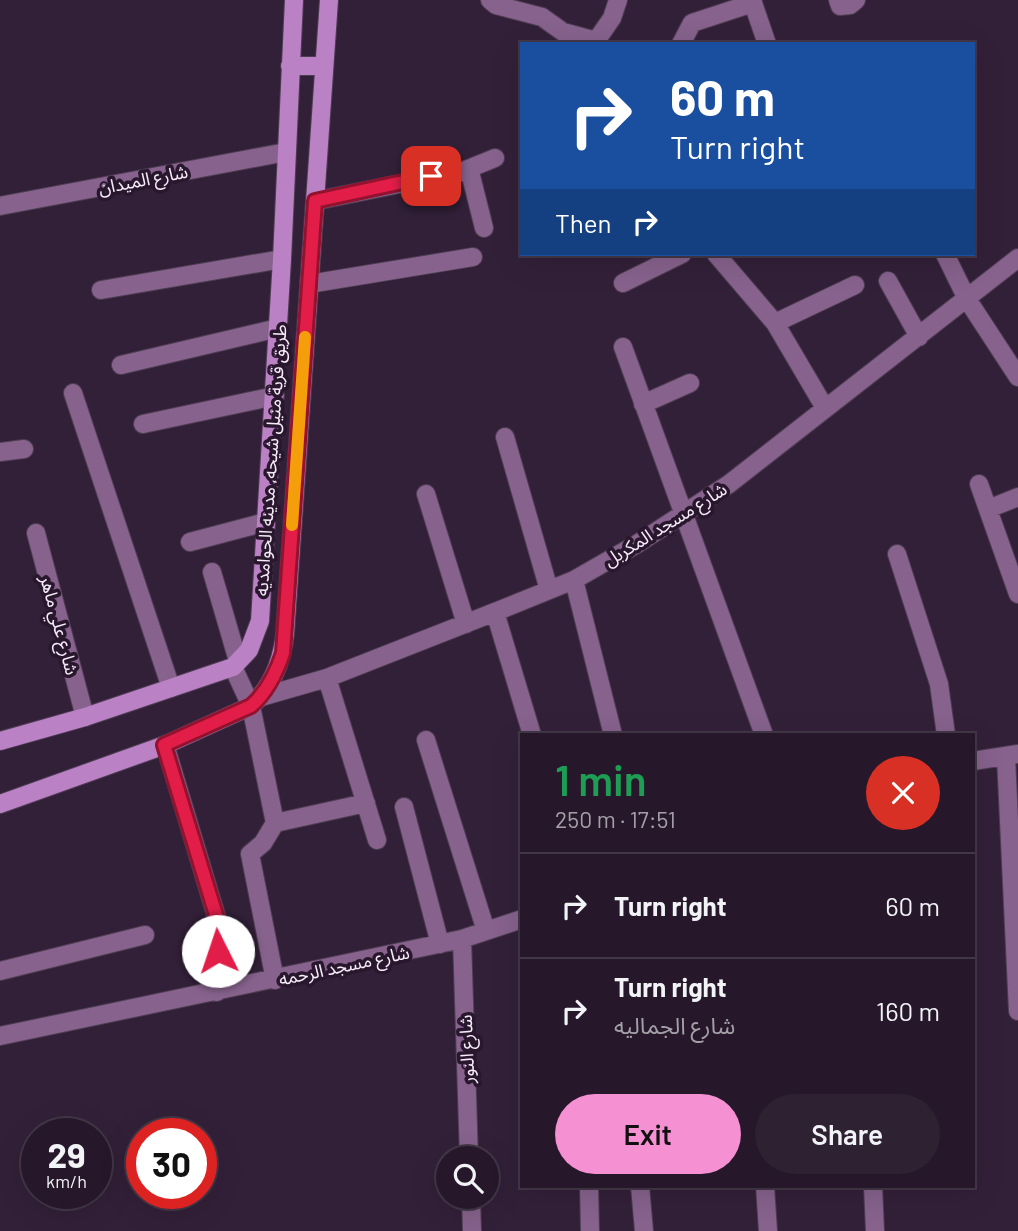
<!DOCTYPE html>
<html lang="en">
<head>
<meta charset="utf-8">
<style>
	:root { --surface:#26182a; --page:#2e2132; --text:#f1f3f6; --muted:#a4a0a8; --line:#423747; --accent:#f591d2 }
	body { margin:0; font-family:Barlow,"Noto Sans Arabic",sans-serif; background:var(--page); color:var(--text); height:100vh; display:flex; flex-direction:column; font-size:26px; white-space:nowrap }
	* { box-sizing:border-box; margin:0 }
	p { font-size:23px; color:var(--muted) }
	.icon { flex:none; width:38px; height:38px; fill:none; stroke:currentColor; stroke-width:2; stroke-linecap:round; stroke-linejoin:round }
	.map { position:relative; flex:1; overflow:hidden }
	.details { position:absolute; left:520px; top:733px; width:455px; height:455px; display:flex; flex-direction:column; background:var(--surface); border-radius:0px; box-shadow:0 7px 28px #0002,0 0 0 2px var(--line) }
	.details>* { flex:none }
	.guide { position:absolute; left:520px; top:42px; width:455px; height:214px; border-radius:0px; box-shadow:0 7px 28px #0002,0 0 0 2px var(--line); background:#1a4fa0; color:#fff; overflow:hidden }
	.buttons { position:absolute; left:436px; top:1146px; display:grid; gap:14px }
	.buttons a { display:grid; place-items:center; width:63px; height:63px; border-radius:50%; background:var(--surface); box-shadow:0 7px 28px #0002,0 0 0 2px var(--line); font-size:35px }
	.speed { position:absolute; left:21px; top:1118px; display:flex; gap:14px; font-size:35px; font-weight:700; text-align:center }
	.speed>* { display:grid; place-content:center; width:91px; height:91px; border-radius:50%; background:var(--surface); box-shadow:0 7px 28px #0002,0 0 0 2px var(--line); line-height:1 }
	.speed small { font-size:18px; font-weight:400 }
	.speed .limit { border:10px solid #d22; background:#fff; color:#111 }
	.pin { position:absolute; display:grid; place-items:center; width:60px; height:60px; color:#fff; margin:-30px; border-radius:14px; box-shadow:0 4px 10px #0006 }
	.me { position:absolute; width:77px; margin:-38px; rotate:356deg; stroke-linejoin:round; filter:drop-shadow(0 0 5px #0008) }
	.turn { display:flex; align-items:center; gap:24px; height:147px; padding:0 35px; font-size:32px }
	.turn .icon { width:91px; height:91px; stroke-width:2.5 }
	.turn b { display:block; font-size:49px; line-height:60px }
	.then { display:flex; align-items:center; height:66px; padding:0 35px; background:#0003; gap:14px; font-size:26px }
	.round { display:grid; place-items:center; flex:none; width:74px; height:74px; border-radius:37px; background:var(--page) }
	.overview { display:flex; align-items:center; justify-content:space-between; height:119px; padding:0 35px }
	h1 { font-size:42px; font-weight:600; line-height:52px; color:#1e9e55 }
	.primary-button { display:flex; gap:14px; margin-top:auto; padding:14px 35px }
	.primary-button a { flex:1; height:80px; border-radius:42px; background:var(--accent); color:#111; font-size:28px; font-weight:600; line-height:80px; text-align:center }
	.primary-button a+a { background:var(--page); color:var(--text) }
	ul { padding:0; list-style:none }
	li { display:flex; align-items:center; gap:21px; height:105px; padding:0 35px; border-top:2px solid var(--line) }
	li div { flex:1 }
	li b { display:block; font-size:26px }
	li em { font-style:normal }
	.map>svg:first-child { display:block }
</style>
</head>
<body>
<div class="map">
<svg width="1018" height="1231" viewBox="0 0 1018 1231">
	<rect width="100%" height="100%" fill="#322038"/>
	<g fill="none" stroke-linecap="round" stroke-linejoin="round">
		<g stroke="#4e3d53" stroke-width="20">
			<path id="minor" d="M490,0L496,5L542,17L563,32L596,41
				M752,0L767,44
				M838,0L840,6L850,5L856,0
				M594,44L612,18L618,0
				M681,44L692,23L753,3
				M463,171L495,158
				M315,201L463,171L471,176L484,228
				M0,206L286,152
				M716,254L775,323L825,408
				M945,254L967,299L1018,377
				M888,281L919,337
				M623,283L682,254
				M309,284L473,257
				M101,290L282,259
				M775,323L855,285
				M623,347L764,735
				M121,365L278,328
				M73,393L171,688
				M643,404L690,383
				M143,424L275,396
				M505,437L549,590
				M0,452L24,449
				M979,484L1018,594
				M426,494L466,624
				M988,509L1018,497
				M36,533L85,717
				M190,542L266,522
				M897,554L939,684L946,735
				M212,572L238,661
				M574,580L613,735
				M495,612L532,735
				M233,667L251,706L275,823
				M327,678L377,840
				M261,697L327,678L495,612L574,580L637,544L729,484L1018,258
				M426,740L486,931
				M165,745L216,915L217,992
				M1006,757L1018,1011
				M973,761L1018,754
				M404,807L440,944
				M462,939L469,1158
				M0,971L145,935
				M275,980L250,854L263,843L275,823L366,803
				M0,1036L462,939L522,919
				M589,1186L590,1231
				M640,1186L644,1231
				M765,1186L768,1231
				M873,1186L875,1231
				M471,1197L472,1231"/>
		</g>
		<g stroke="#4e3d53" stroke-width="20">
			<path id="secondary" d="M290,66H324
				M0,741L85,717L233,667L249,650L260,621L282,259L294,0
				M0,804L165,745L251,706C272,687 282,662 285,633L329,0"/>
		</g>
		<use href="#minor" stroke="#86628c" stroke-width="18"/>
		<use href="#secondary" stroke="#bb81c5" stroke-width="18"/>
	</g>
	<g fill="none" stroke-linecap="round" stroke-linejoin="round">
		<g stroke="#92132f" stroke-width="18">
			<path id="route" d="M218,951L216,915L164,745L251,706C267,692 276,674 283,653L315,201L431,176"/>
		</g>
		<use href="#route" stroke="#e11d48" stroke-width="12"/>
		<path stroke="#f59e0b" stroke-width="12" d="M292,525L305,337"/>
	</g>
	<g text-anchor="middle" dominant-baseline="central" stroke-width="7" stroke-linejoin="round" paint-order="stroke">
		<g font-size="18" fill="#f8ecfb" stroke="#28172d">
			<text transform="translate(143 179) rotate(-11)">شارع الميدان</text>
			<text transform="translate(270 460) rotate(-86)">طريق قرية منيل شيحه, مدينه الحوامديه</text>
			<text transform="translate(665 524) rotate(-32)">شارع مسجد المكربل</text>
			<text transform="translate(60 625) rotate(75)">شارع علي ماهر</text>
			<text transform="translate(344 965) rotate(-12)">شارع مسجد الرحمه</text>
			<text transform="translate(466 1049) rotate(-92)">شارع النور</text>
		</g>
	</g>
</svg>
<div class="buttons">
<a><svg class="icon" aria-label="search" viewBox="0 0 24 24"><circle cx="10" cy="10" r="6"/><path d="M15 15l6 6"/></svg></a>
</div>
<div class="speed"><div>29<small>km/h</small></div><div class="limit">30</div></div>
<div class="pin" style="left:431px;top:176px;background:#d93025"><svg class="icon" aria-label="arrive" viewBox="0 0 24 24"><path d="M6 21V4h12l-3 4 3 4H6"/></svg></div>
<svg class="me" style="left:218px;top:951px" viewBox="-20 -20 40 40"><circle r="19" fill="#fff"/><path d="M0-13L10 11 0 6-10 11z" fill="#e11d48"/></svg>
<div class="guide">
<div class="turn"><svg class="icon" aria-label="right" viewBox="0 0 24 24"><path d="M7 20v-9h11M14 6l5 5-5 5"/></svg><div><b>60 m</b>Turn right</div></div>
<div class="then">Then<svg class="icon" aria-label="right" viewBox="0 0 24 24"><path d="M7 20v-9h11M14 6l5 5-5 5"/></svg></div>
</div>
<section class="details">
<div class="overview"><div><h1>1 min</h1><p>250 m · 17:51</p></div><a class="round" style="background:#d93025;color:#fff"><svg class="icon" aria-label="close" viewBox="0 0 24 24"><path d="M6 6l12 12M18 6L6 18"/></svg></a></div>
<ul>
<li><svg class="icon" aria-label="right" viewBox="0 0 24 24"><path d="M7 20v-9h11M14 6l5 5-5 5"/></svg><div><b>Turn right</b></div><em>60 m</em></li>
<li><svg class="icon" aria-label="right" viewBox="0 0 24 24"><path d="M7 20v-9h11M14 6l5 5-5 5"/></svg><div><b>Turn right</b><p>شارع الجماليه</p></div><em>160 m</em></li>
</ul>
<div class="primary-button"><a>Exit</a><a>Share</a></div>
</section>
</div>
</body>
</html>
